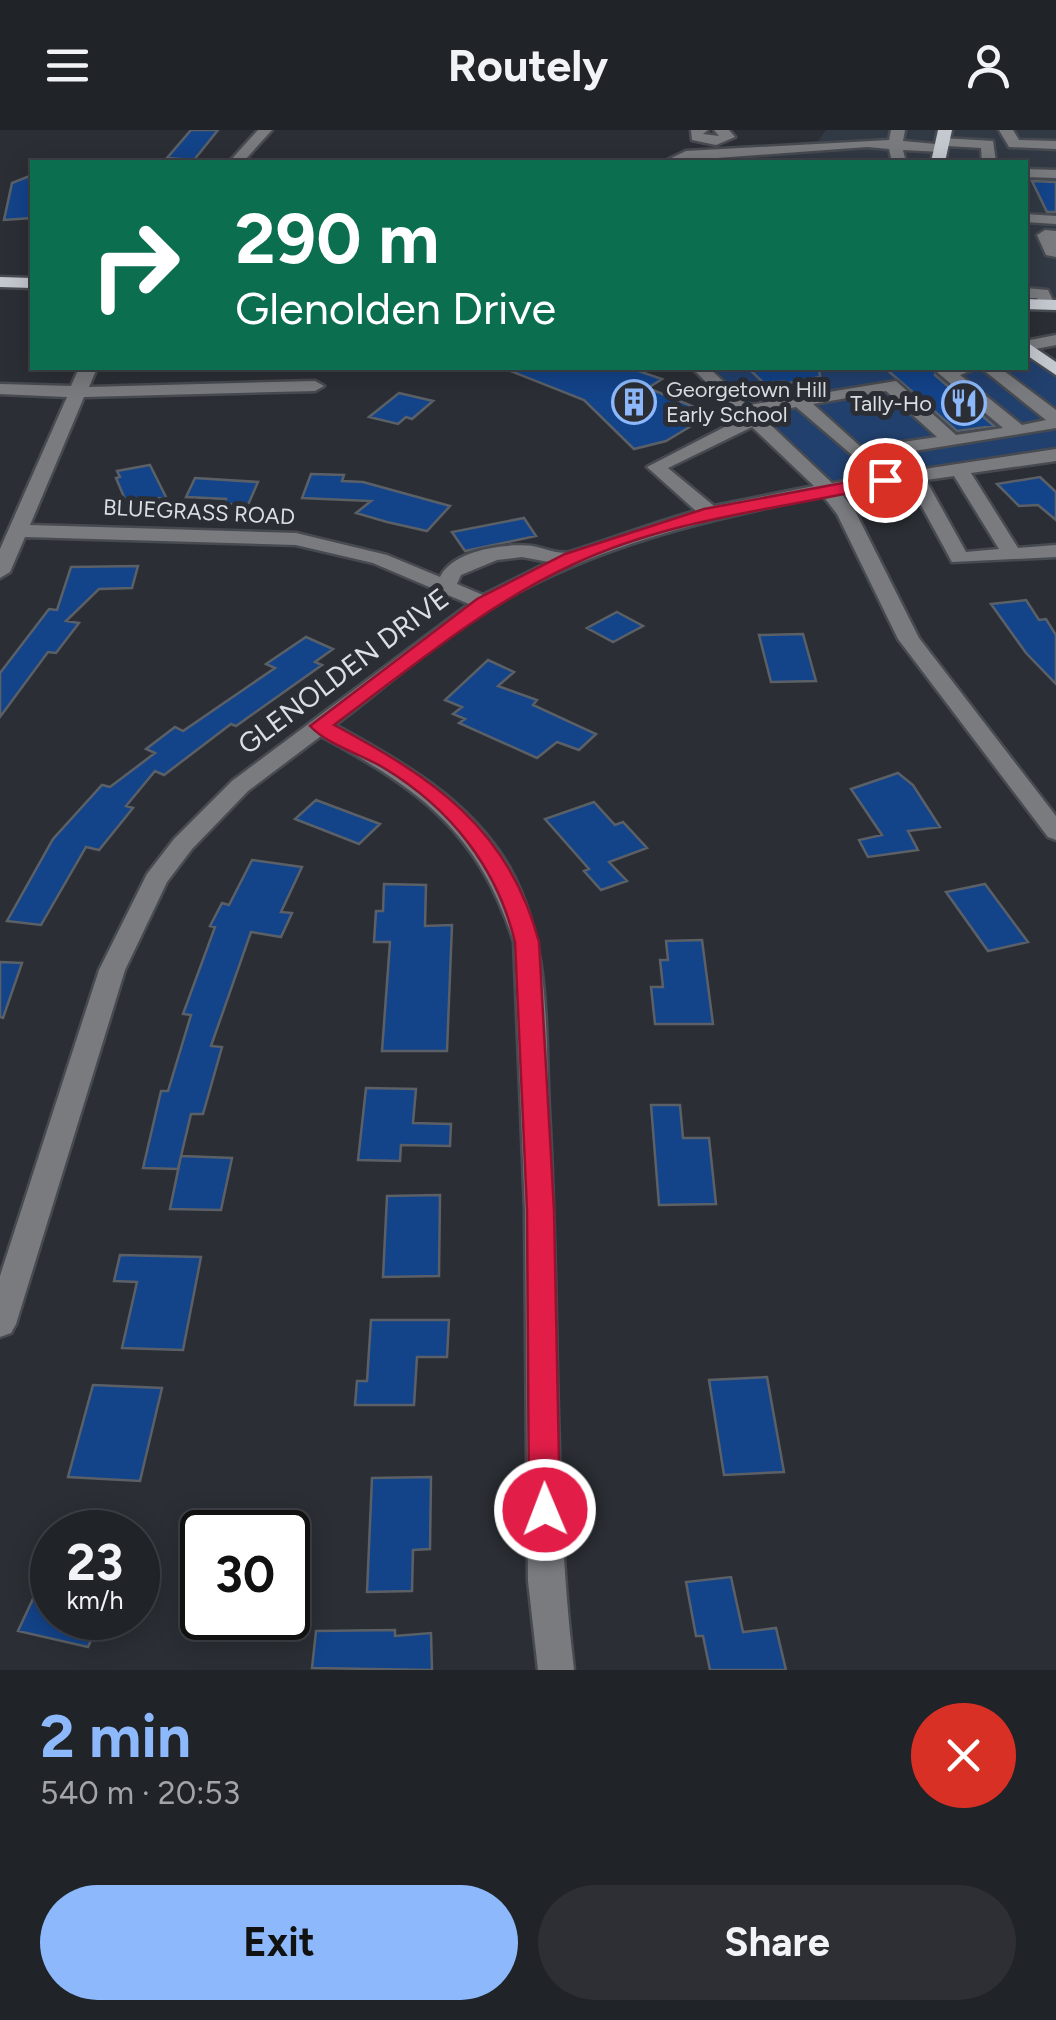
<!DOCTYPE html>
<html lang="en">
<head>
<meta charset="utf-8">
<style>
	:root { --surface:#202328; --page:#2d2f34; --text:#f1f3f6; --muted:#a2a4a8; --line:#3d4045; --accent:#8db9fc }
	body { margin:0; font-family:Figtree,sans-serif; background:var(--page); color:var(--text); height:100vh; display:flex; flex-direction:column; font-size:38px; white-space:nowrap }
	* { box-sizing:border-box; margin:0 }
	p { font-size:32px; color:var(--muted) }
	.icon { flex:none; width:55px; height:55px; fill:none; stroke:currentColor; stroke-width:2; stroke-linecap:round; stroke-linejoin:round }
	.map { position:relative; height:1540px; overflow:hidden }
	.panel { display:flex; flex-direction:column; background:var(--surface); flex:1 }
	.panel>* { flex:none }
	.guide { position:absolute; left:30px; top:30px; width:998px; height:210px; border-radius:0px; box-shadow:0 5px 25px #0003,0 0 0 2px var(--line); background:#0b6e4f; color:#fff; overflow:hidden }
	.speed { position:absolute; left:30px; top:1380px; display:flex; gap:20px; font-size:50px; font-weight:700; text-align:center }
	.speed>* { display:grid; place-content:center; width:130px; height:130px; border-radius:50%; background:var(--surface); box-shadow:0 5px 25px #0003,0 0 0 2px var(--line); line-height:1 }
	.speed small { font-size:25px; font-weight:400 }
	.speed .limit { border:5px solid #111; border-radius:15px; background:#fff; color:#111 }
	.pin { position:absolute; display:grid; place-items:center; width:85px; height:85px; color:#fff; margin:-42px; border:5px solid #fff; border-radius:50%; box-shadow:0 2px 10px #0007 }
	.me { position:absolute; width:110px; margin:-55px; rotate:359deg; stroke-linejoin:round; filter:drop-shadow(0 0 8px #0008) }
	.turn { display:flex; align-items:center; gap:35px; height:210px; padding:0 40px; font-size:45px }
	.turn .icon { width:130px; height:130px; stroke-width:2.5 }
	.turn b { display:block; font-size:70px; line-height:85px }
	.round { display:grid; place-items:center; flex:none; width:105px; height:105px; border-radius:52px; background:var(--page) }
	.headline { display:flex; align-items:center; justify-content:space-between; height:170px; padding:0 40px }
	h1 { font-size:60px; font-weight:700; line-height:75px; color:var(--accent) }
	.cta { display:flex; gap:20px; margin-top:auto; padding:20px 40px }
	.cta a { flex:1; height:115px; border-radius:60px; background:var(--accent); color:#111; font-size:40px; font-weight:700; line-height:115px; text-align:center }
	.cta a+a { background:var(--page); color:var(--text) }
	header { display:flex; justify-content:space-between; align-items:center; height:130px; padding:0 40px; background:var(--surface); font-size:45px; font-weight:700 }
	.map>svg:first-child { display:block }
</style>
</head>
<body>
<header><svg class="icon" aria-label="menu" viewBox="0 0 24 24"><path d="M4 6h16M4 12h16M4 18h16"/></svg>Routely<svg class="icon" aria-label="person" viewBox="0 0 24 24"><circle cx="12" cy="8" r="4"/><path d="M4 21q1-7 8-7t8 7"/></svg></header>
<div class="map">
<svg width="1056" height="1540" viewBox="0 0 1056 1540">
	<rect width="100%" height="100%" fill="#2b2f35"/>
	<path fill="#313944" d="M826,0H1056V175L1025,174V32H657L680,21L818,11Z"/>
	<path fill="#22406e" d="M1025,216L1056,240V325L828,359L700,238H1025Z"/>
	<path fill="#134389" stroke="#5b6067" stroke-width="2.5" d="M191,0H218L194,30L167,28Z
		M32,45V88L4,90L12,53Z
		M1032,51L1056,52V82H1047Z
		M503,238H630L662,249L648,258L711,284L666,311L634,319L584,270Z
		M748,238H819L820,247L768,257Z
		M885,238H937L935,245L994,296L957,301Z
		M399,263L433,271L412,289L406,287L398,294L369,287Z
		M150,335L166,367L127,374L116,348L120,347L117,341Z
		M311,344L344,345L342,351L363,352L450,376L427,401L387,392L356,383L371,371L302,368Z
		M1040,347L1056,362V390L1038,375L1019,376L997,354Z
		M195,348L258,352L248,375L224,374L226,369L186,367Z
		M524,388L536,406L465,421L452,402Z
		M138,436L132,458L99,459L66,491L79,493L56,523L48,522L0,587V543L49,479L57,480L71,437Z
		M1026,470L1039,490L1046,489L1056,505V554L1026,523L991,474Z
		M617,482L643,496L613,512L587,498Z
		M803,504L816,551L771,552L759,505Z
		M306,507L333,519L315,532L322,535L236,596L231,594L164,645L155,641L126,676L133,678L99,720L86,717L41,795L7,791L53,709L102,655L110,657L155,623L146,619L175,597L183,601L275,538L266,534Z
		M488,530L514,542L498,556L537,570L533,575L596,604L579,620L557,612L537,628L459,593L465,589L453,584L462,577L445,570Z
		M898,643L913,655L940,697L908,701L918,720L868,727L859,710L882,705L851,659Z
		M316,670L380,694L359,714L295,689Z
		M594,672L615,695L623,692L647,718L609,732L627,751L601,760L584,741L589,739L545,689Z
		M252,730L302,737L281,782L292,783L281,807L251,802L211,916L222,917L203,984H191L178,1039L143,1038L161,961H168L191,885L183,884L215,797L210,796L222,773L229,775Z
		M384,754L426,755L425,796L452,795L447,921H382L390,812H374L376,781H383Z
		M985,754L1028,812L988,821L946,762Z
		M702,810L713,894H655L651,857H663L660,830H668L666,811Z
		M0,832L22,833L3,888L0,887Z
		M366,958L416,959L413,993L451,994L450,1016L401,1015L400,1031L358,1030Z
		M651,975H680L683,1008H709L716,1074L659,1075Z
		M181,1026L232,1028L221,1080L170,1079Z
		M440,1065L439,1146L383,1147L387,1066Z
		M120,1125L201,1127L183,1220L122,1218L137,1152L114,1151Z
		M371,1190H449L447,1227H417L414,1275H355L357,1251H367Z
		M767,1247L784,1342L724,1345L709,1250Z
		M93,1255L162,1258L140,1351L68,1347Z
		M431,1347L430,1419L413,1420L412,1461L367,1462L372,1348Z
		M731,1447L743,1502L776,1498L786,1540H710L703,1506H696L686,1452Z
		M38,1458L52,1462V1488H101L88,1517L18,1501Z
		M395,1500V1506L431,1503L432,1540L312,1538L316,1501Z"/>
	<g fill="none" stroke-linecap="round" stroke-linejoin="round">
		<path stroke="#45494f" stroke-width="20" stroke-dasharray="20 10" stroke-linecap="butt" d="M772,261L787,260"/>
		<g stroke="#474b51" stroke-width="5">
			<path id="minor" d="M258,0H272L243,32H229Z
				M691,0H708L703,4L719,6L714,0H729L735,7L716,15L692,10Z
				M891,0H905L903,11L936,14L942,8L993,11L996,32H982L981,18L947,16L941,22L903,20L906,32H892L889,19L867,17L663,32L686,21L889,10Z
				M999,0H1013L1019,10L1056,11V19L1009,17Z
				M1025,39L1056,40V48L1025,47Z
				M1025,84L1056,86V94L1025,92Z
				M1056,101V127L1046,125L1037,105L1045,100Z
				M1025,158L1048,160L1056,177L1043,178L1037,168H1025Z
				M1056,205V215L1025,221V211Z
				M79,238H97L89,257L315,251L324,256L315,261L84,267L30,395L296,403L387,425L440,447C453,420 505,413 532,416C544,418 558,425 570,422C612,409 653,393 696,381L647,337L742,288L692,238H709L749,275L896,251L956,305L1003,298L937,242L943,238H977L960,245L1022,295L1046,290L981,238H1000L1056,280V298L858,330L796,277L759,284L832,353L1056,319V331L971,343L1018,418L1056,415V427L952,432L909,353L841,363L856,383L919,508L1056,686V710L1048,707L898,509L837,384L823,366C707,389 596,415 493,476C438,509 387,556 335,595C401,631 470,670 509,737C551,812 545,897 549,980C560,1167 552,1355 574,1540H538L528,1451L525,1080L514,812C478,701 421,660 321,606L248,661L192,719L167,752L125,840L16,1194L11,1203L0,1207V1146L99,840L147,744L174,709L232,651L469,474L373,433L296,415L25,407L10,442L0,448V419L67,267L0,264V254L71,256ZM886,261L937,307L862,318L813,274ZM752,297L814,356L714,376L668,338ZM954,346L999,419L966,422L926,350ZM522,427L549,432L483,465L457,454L461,445L497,430Z"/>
		</g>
		<g stroke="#474b51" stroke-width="5">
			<path id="major" d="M938,0H952L945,32H931Z
				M0,147L32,148V158L0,157Z
				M1025,169L1056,170V180L1025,179Z
				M1025,211L1056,232V245L1025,224Z"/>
		</g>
		<use href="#minor" fill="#797b7f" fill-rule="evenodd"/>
		<use href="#major" fill="#c4c8cf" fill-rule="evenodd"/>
	</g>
	<path fill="#e11d48" stroke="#92132f" stroke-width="2.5" d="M885,345L891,347V354C785,379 674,387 574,434C485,475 412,537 334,595C433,648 509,698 539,812L554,1080L560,1380L556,1390L545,1394L534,1390L529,1380L527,1080L515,812C497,737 450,678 384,638C361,624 328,615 310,596L477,469L565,424L704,379Z"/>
	<defs>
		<g id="building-ring" transform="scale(2.25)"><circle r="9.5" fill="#2b2f35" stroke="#8db9fc" stroke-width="1.5"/><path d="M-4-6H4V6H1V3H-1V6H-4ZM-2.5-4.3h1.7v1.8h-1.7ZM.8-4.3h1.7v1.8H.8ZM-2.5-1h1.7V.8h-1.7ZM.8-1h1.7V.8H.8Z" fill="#8db9fc"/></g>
		<g id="restaurant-ring" transform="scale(2.25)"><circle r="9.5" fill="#2b2f35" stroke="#8db9fc" stroke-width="1.5"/><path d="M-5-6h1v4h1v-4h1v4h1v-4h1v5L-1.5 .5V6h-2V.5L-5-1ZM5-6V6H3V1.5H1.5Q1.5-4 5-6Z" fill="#8db9fc"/></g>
	</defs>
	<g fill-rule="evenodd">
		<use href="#building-ring" x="634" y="272"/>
		<use href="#restaurant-ring" x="964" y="273"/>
	</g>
	<g text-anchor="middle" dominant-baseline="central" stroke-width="10" stroke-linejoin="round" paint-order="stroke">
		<g font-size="22" fill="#dbdee2" stroke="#2b2f35" text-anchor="start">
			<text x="666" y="259">Georgetown Hill<tspan x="666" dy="25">Early School</tspan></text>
			<text x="932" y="273" text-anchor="end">Tally-Ho</text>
		</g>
		<g font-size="22" fill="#dbdee2" stroke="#2b2f35">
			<text transform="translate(199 382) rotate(3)">BLUEGRASS ROAD</text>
		</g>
		<g font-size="28" fill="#dbdee2" stroke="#2b2f35">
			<text transform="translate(343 541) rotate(-37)">GLENOLDEN DRIVE</text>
		</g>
	</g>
</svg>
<div class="speed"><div>23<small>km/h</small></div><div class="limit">30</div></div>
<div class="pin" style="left:885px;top:350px;background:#d93025"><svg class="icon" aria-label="arrive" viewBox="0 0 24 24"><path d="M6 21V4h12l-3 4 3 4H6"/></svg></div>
<svg class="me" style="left:545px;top:1380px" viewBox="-20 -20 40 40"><circle r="17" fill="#e11d48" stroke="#fff" stroke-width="3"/><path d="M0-11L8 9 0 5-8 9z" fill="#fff"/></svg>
<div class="guide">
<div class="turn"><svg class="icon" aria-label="right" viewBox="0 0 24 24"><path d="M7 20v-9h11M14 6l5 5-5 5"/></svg><div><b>290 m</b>Glenolden Drive</div></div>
</div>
</div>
<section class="panel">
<div class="headline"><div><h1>2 min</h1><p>540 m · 20:53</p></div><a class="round" style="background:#d93025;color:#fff"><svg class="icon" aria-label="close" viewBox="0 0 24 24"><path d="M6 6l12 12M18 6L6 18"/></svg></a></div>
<div class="cta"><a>Exit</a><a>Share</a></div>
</section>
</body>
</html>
